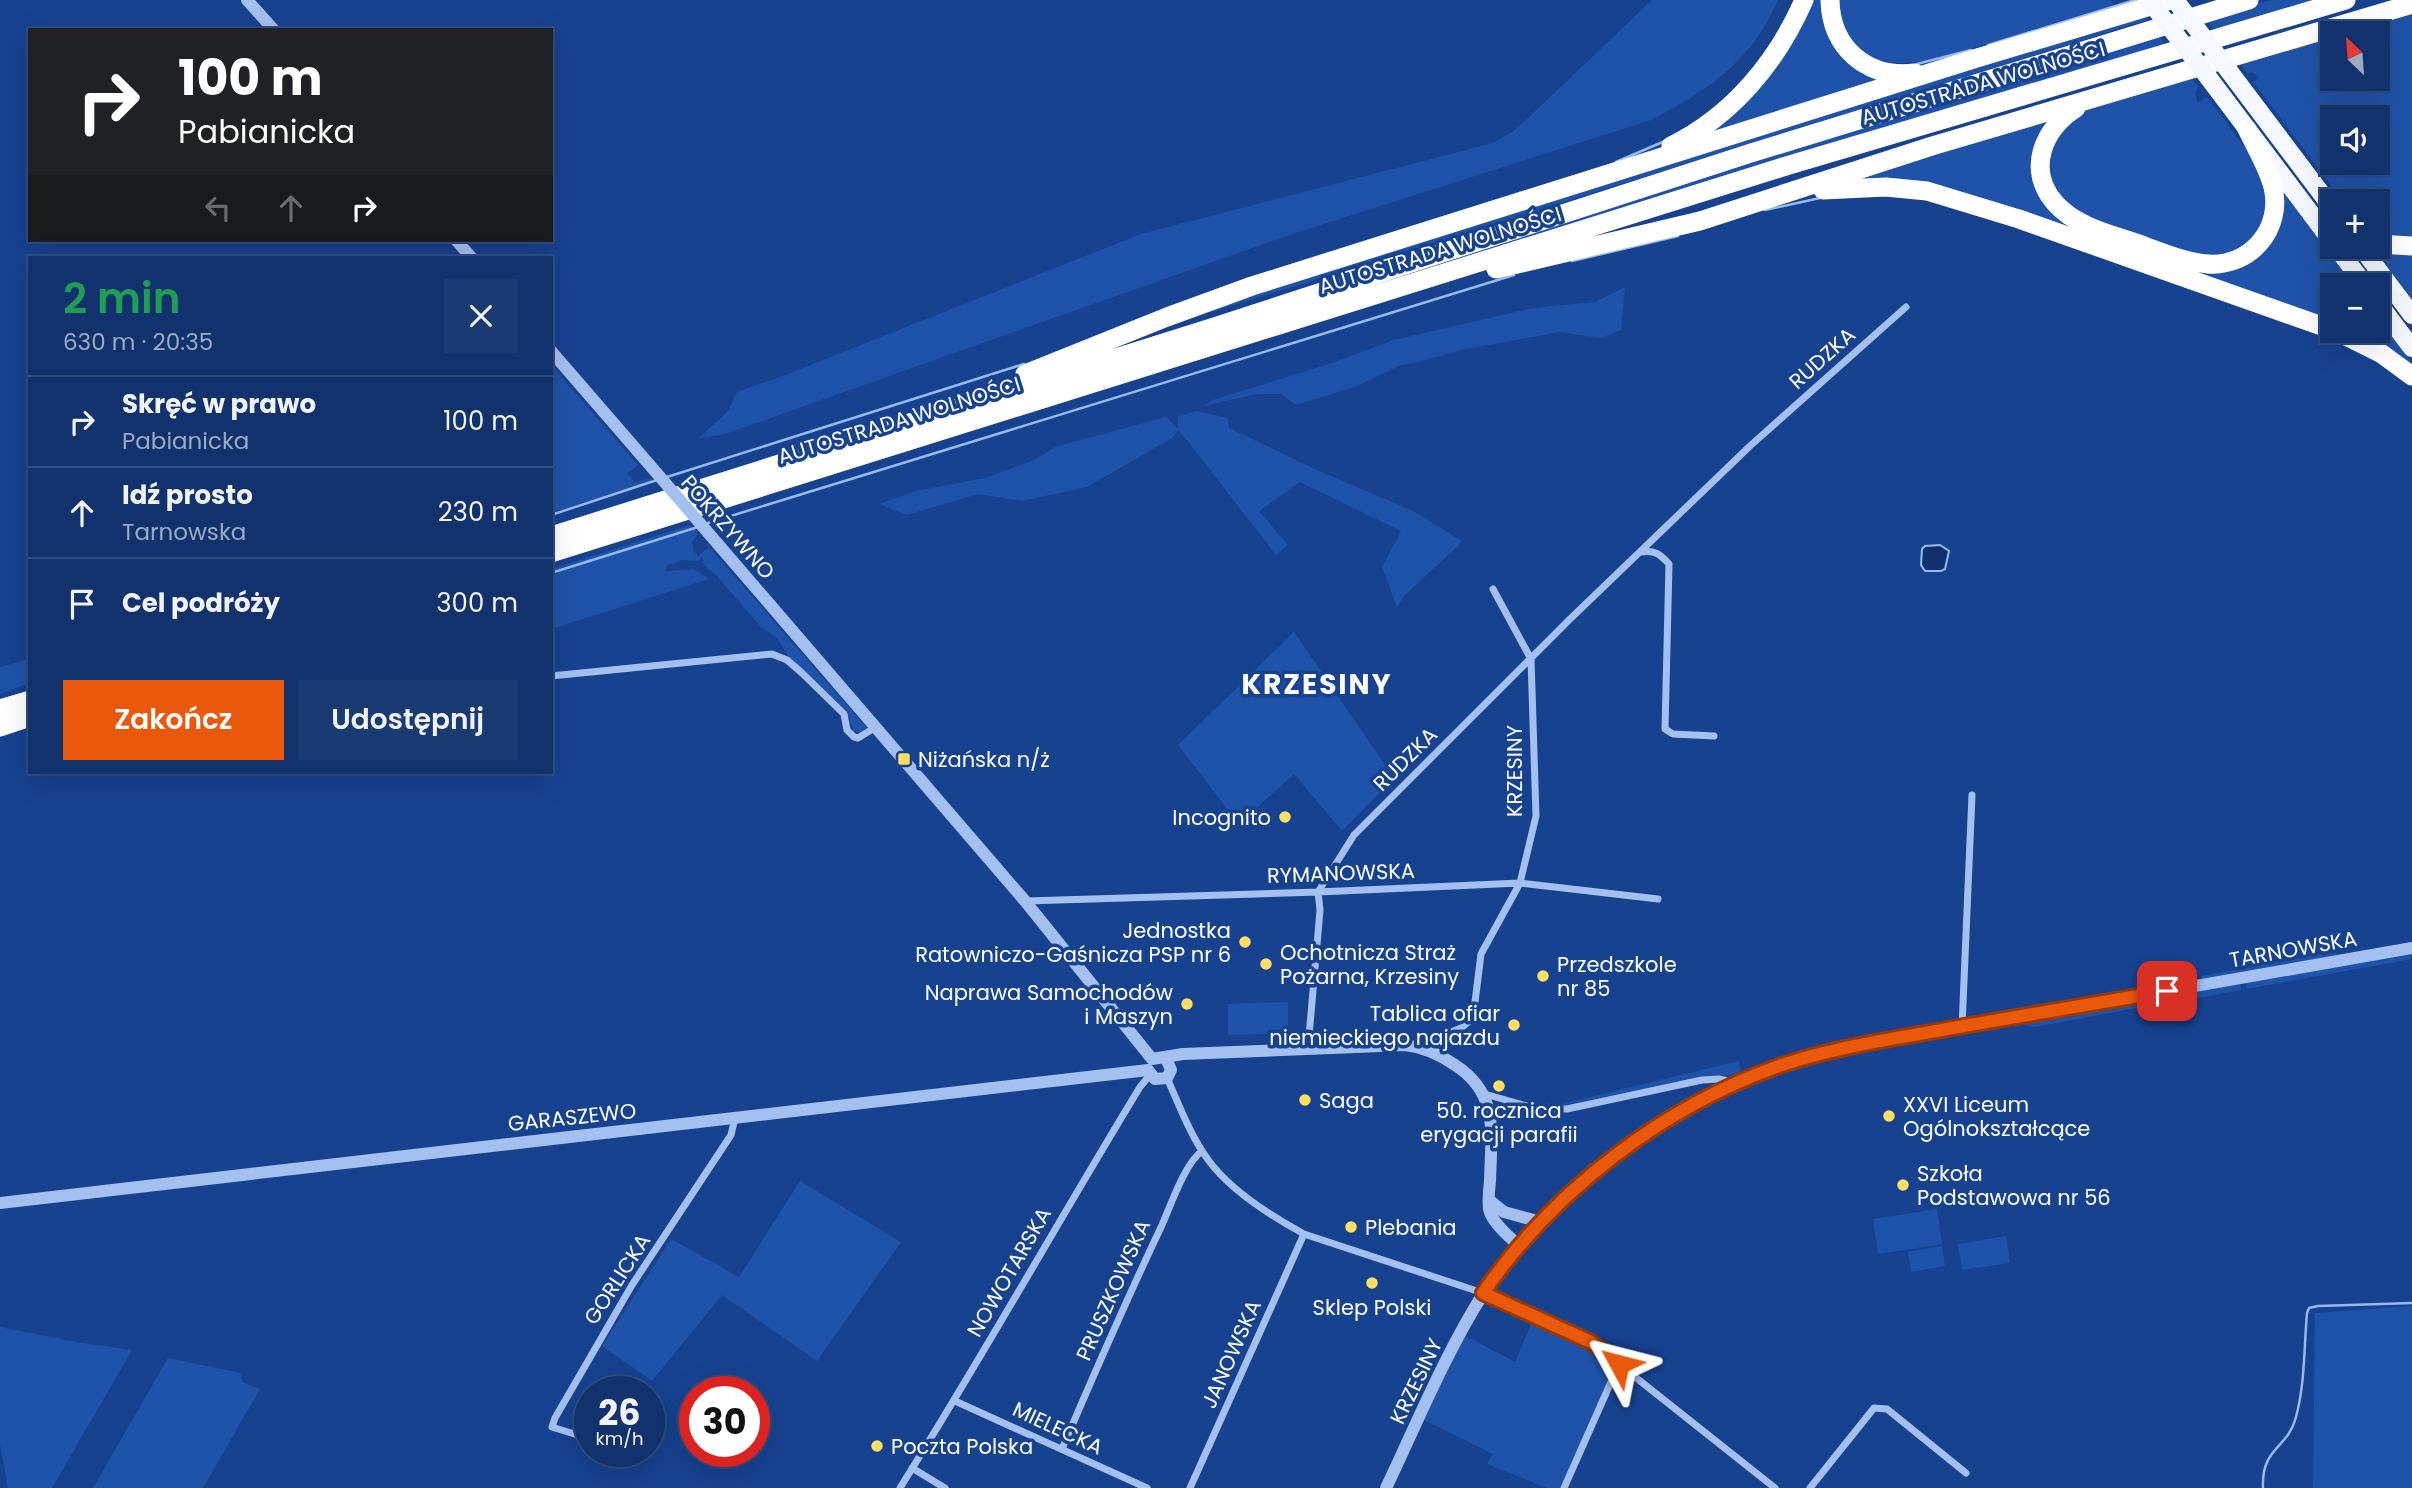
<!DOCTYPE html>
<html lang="pl">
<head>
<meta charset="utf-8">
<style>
	:root { --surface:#11326c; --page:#1a3a72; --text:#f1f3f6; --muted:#9caac2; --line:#304d7f; --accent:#ea580c }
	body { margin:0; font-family:Poppins,sans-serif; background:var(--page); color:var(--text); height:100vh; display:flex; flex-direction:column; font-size:26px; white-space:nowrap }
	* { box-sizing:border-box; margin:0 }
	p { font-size:23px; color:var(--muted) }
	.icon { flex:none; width:38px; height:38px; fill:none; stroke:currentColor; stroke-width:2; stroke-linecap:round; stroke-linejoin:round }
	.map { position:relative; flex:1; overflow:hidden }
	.details { position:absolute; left:28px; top:256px; width:525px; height:518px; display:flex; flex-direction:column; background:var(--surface); border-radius:0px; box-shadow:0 7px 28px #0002,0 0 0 2px var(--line) }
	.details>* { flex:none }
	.banner { position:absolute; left:28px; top:28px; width:525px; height:214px; border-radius:0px; box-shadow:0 7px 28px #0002,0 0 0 2px var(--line); background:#202124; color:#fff; overflow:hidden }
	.needle { width:46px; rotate:335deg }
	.tools { position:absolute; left:2320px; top:21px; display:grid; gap:14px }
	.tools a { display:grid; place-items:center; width:70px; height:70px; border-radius:0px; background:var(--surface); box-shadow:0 7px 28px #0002,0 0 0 2px var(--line); font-size:35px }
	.speed { position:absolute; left:574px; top:1376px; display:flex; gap:14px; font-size:35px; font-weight:700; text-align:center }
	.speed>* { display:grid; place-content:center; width:91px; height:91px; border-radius:50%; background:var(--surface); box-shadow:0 7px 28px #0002,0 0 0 2px var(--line); line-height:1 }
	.speed small { font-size:18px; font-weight:400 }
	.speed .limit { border:10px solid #d22; background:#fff; color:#111 }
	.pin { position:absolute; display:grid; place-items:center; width:60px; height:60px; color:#fff; margin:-30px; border-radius:14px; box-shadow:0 4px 10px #0006 }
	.me { position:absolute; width:77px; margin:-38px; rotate:308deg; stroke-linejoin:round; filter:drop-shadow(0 0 5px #0008) }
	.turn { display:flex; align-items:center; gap:24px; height:147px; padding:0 35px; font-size:32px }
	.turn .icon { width:91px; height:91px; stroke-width:2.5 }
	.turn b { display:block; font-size:49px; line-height:60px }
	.lanes { display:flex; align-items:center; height:66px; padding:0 35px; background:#0003; justify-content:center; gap:35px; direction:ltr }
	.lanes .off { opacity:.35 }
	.round { display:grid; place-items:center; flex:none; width:74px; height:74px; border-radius:0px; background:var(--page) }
	.overview { display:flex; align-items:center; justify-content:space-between; height:119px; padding:0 35px }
	h1 { font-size:42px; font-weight:600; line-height:52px; color:#1e9e55 }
	.action { display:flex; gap:14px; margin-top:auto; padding:14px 35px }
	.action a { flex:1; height:80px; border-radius:0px; background:var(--accent); color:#fff; font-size:28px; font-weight:600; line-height:80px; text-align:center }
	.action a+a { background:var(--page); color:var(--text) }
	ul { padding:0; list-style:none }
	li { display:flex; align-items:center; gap:21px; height:91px; padding:0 35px; border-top:2px solid var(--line) }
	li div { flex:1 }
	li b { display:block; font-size:26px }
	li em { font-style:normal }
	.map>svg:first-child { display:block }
</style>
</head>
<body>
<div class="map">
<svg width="2412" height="1488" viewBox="0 0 2412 1488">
	<rect width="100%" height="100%" fill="#174290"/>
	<path fill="#1f53a9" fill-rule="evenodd" d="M1652,0H1778C1751,62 1709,90 1651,120L1292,234L722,435L699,438L728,411L737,392L780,377L1141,234L1493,143L1512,132L1526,120Z
		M1808,0H1824L1825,16L1892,80L1679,147L1707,129Z
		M1839,0H2111L2113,5L1940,58C1904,66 1861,69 1844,28C1840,19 1840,9 1839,0Z
		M2271,0H2324L2216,32L2206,19Z
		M2412,10V239L2389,238L2378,234V201H2343L2253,82L2259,78L2253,72L2247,73L2238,60ZM2333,33H2378V79H2333ZM2333,117H2378V163H2333Z
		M2142,14L2147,20L1212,312L1210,307Z
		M2158,34L2167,46L697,501L1298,307Z
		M2189,75L2198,87L2195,93L2198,103L2207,97L2255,161L2267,186L2263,231L2228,257L2182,253L2068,208L2047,174L2051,141L2085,109Z
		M2056,113L2042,136L2055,211L2235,266L2284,194L2355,285H2333V325L2097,243L1842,180Z
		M2378,251H2412V299L2379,255Z
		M1625,287L1621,330L1601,338L1559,332L1461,350L1422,361L1401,365L1357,386L1296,405L1281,394H1257L1203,406L1213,400L1332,363L1394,340L1533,308L1595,302Z
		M2378,317L2412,362V370L2347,331H2378Z
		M551,365L638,465L627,474L635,482L650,478L652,481L551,513Z
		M1197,411L1228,418L1229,428L1317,470L1413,511L1460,540L1461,543L1404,596L1397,607L1382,567L1401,531L1300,482L1259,511L1288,545L1276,555L1179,430L1172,438L1087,487L1022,501L978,494L907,515L879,504L916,491L985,478L1032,461L1055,447L1166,417L1178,429V416Z
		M690,525L698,534L692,541L693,550L698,556L708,548V546L710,548L866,727L861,733L853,730L847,711L789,657L777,638L761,627L716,575L702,563L704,561L702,557L698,561L681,560L672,565L671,563L667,565L666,571L694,569L709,579L551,629V569Z
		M1294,632L1394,778L1342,831L1294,774L1239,824L1178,745Z
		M30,659V683L0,694V667Z
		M2336,951V956L2203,979L2201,976Z
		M2412,951V959L2246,989V982Z
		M2240,984L2242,990L2146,1007L2145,999Z
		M2140,1000L2142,1007L2035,1027L2026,1026L2020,1023Z
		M1288,1002V1033L1228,1035V1004Z
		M1739,1061L1741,1073C1731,1077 1717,1075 1705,1076L1560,1106L1531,1104L1495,1093L1531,1103L1561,1104Z
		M800,1181L901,1242L817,1361L722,1295L652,1381L602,1346L671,1239L739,1277Z
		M1937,1209L1942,1244L1878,1254L1873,1219Z
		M2006,1236L2010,1263L1962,1270L1958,1244Z
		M1942,1246L1945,1266L1911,1272L1908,1252Z
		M2412,1306V1488H2313L2315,1313Z
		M1533,1320L1590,1345L1617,1365L1560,1488H1547L1487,1464L1493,1454L1422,1419L1462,1334L1515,1362Z
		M0,1327L76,1342L132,1350L52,1488H8L0,1444Z
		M168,1358L241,1373L242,1382L260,1389L203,1488H93Z"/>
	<path fill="#0f306d" stroke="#96baf2" stroke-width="2" d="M1940,545L1949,551L1945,569L1941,571H1925L1921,565L1922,549L1925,546Z"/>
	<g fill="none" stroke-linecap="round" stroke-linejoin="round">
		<path stroke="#96baf2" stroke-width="2.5" d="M1988,45L2135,0
			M1917,64L1971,50
			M1616,162L1665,141
			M1765,210L1820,198
			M1572,261L1678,236
			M667,477L1024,364
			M551,515L657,480
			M708,523L1514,275
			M551,573L698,527
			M2263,1488C2261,1447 2288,1449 2296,1417C2305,1384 2304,1347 2307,1313L2309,1308L2318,1306L2412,1303"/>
		<path stroke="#a4c0f0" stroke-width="7" d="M1641,552C1655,550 1660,554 1669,564L1665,729L1673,734L1714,736
			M551,676L772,654L787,660L802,673L844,714L847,730L854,737L858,738L876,727
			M1026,901L1318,892L1520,883L1658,899
			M1962,1027L1972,795
			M1417,1046L1461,1028L1473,1018L1481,954L1520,883L1536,816L1531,659L1493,589
			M1308,1048L1320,910L1318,892L1354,835L1569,620L1750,446L1906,307
			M1167,1078C1179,1105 1191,1137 1209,1161C1232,1192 1271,1216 1304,1234L1483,1293L1591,1342L1775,1488
			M1485,1094L1537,1109H1567L1702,1080L1719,1079L1737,1083
			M955,1401L1147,1488
			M590,1439L552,1427L555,1418L632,1285L731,1135L735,1118
			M1062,1449C1094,1374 1127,1299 1162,1225C1171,1205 1185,1163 1202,1151
			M630,1451L635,1452
			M912,1468L945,1488
			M900,1488C983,1356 1059,1220 1140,1087L1150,1075
			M1190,1488L1304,1234
			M1564,1488L1619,1364
			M1810,1488L1874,1408L1887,1409L1966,1473"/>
		<path stroke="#a4c0f0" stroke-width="12" d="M247,0L274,30
			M456,240L471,257
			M551,351L648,463
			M717,543L1025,901L1152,1059
			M1152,1059L1183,1054L1405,1045C1424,1047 1439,1054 1455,1065C1500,1094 1491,1134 1490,1181C1489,1190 1488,1200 1489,1209C1492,1223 1510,1237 1519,1246
			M1148,1070L1155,1079L1167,1078L1171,1070L1166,1058
			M1489,1200L1504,1212L1541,1222
			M0,1203L1148,1070
			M1386,1488C1417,1423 1445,1354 1483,1294C1546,1193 1670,1105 1782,1066C1805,1058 1829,1053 1853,1046L2412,948"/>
		<path stroke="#f6f8ff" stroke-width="18" d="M2229,71L2333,209
			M2208,77L2333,243
			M2336,247L2365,285
			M2361,247L2412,315
			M2378,303L2412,348"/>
		<path stroke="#fff" stroke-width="19" d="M1830,0C1831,48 1867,79 1915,73
			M2076,108C2043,129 2026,170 2055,203C2075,226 2109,234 2136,243C2159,251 2183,262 2208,264C2250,267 2283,229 2273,187C2268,167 2256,148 2247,129
			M1671,146C1732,116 1777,62 1804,0
			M1823,190L1886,187L1927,191L2019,219L2333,330
			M2329,205L2333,209
			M2378,244L2412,246
			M1496,269L1700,221L1932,146L2412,4
			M2336,331L2382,354L2412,376
			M1025,374L1167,317L1252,286L1977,58L2171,0
			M551,536L1214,327L1751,153L2249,0
			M551,553L1786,166L2346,0
			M0,709L30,700
			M0,727L30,717"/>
		<path stroke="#a4c0f0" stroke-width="12" d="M648,463L717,543"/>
		<path stroke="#f6f8ff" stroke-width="18" d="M2149,0L2208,77
			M2175,0L2229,71"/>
	</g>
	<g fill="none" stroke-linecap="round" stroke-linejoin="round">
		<g stroke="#983908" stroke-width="18">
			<path id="route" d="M1619,1364L1591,1342L1483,1293C1554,1190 1664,1106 1782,1065C1839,1046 1899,1038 1958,1027C2028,1015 2097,1003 2167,991"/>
		</g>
		<use href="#route" stroke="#ea580c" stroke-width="12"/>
	</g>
	<g fill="#ffde63" stroke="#174290" stroke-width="2.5">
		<rect x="897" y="752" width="14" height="14" rx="3.5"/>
		<circle cx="1285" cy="817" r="7"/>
		<circle cx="1245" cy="942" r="7"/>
		<circle cx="1266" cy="964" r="7"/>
		<circle cx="1543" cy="976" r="7"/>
		<circle cx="1187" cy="1004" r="7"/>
		<circle cx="1514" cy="1025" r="7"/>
		<circle cx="1499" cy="1086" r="7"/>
		<circle cx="1305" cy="1100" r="7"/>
		<circle cx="1889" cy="1116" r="7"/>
		<circle cx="1903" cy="1185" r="7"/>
		<circle cx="1351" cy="1227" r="7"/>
		<circle cx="1372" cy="1283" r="7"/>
		<circle cx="877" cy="1446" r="7"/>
	</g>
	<g text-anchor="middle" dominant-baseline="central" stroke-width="7" stroke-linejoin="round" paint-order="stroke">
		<g font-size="21" fill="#fff" stroke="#174290">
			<text transform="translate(1983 83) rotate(-16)">AUTOSTRADA WOLNOŚCI</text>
			<text transform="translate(1440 250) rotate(-17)">AUTOSTRADA WOLNOŚCI</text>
			<text transform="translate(1822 358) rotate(-42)">RUDZKA</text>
			<text transform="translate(899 420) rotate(-17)">AUTOSTRADA WOLNOŚCI</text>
			<text transform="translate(728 527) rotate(49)">POKRZYWNO</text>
			<text transform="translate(1405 759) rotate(-45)">RUDZKA</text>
			<text transform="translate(1514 771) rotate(-90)">KRZESINY</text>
			<text transform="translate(1341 873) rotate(-2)">RYMANOWSKA</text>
			<text transform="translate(2293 949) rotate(-10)">TARNOWSKA</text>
			<text transform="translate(572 1117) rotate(-6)">GARASZEWO</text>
			<text transform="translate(1009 1272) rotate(-60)">NOWOTARSKA</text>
			<text transform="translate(617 1279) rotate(-57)">GORLICKA</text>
			<text transform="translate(1113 1290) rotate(-66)">PRUSZKOWSKA</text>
			<text transform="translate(1231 1354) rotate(-66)">JANOWSKA</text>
			<text transform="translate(1416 1381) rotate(-64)">KRZESINY</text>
			<text transform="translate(1058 1428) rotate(25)">MIELECKA</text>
		</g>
		<g font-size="21" fill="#fff" stroke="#174290" text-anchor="start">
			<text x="918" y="759">Niżańska n/ż</text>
			<text x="1271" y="817" text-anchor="end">Incognito</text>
			<text x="1231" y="930" text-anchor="end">Jednostka<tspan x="1231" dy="24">Ratowniczo-Gaśnicza PSP nr 6</tspan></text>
			<text x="1280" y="952">Ochotnicza Straż<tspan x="1280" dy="24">Pożarna, Krzesiny</tspan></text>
			<text x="1557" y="964">Przedszkole<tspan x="1557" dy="24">nr 85</tspan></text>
			<text x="1173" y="992" text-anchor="end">Naprawa Samochodów<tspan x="1173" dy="24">i Maszyn</tspan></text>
			<text x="1500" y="1013" text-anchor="end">Tablica ofiar<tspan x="1500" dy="24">niemieckiego najazdu</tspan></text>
			<text x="1319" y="1100">Saga</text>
			<text x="1903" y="1104">XXVI Liceum<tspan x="1903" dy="24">Ogólnokształcące</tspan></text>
			<text x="1499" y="1110" text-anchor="middle">50. rocznica<tspan x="1499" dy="24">erygacji parafii</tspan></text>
			<text x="1917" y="1173">Szkoła<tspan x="1917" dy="24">Podstawowa nr 56</tspan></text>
			<text x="1365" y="1227">Plebania</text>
			<text x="1372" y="1307" text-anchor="middle">Sklep Polski</text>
			<text x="891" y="1446">Poczta Polska</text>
		</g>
		<g font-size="28" font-weight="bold" letter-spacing="2" fill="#fff" stroke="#174290">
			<text x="1317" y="684">KRZESINY</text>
		</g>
	</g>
</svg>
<div class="tools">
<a><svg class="needle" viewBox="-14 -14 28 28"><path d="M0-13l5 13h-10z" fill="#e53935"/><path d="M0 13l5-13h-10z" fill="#9caac2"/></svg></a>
<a><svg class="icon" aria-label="sound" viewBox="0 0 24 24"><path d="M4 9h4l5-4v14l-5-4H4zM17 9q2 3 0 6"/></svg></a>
<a>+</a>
<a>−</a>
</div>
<div class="speed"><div>26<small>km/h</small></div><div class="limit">30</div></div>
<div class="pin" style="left:2167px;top:991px;background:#d93025"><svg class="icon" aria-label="arrive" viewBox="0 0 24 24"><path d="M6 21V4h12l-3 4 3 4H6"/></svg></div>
<svg class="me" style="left:1619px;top:1364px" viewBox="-20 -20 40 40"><path d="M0-17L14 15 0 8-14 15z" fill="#ea580c" stroke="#fff" stroke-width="4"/></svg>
<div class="banner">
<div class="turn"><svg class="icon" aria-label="right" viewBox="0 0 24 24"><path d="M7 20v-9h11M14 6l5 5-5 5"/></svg><div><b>100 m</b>Pabianicka</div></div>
<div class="lanes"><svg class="icon off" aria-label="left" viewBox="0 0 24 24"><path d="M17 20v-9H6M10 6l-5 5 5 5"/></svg><svg class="icon off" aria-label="ahead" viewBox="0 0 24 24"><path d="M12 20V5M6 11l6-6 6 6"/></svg><svg class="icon" aria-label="right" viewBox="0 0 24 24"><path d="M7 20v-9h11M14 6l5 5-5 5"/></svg></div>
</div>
<section class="details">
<div class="overview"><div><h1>2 min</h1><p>630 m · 20:35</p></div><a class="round"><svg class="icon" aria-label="close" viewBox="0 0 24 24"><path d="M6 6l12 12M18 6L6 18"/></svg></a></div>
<ul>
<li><svg class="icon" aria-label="right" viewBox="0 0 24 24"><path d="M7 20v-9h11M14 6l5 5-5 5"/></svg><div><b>Skręć w prawo</b><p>Pabianicka</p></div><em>100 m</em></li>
<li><svg class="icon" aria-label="ahead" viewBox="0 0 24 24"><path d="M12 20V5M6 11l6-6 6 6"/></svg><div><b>Idź prosto</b><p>Tarnowska</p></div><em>230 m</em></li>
<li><svg class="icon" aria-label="arrive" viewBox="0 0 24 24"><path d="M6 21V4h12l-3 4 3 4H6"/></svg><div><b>Cel podróży</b></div><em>300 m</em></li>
</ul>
<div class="action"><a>Zakończ</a><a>Udostępnij</a></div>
</section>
</div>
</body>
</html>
